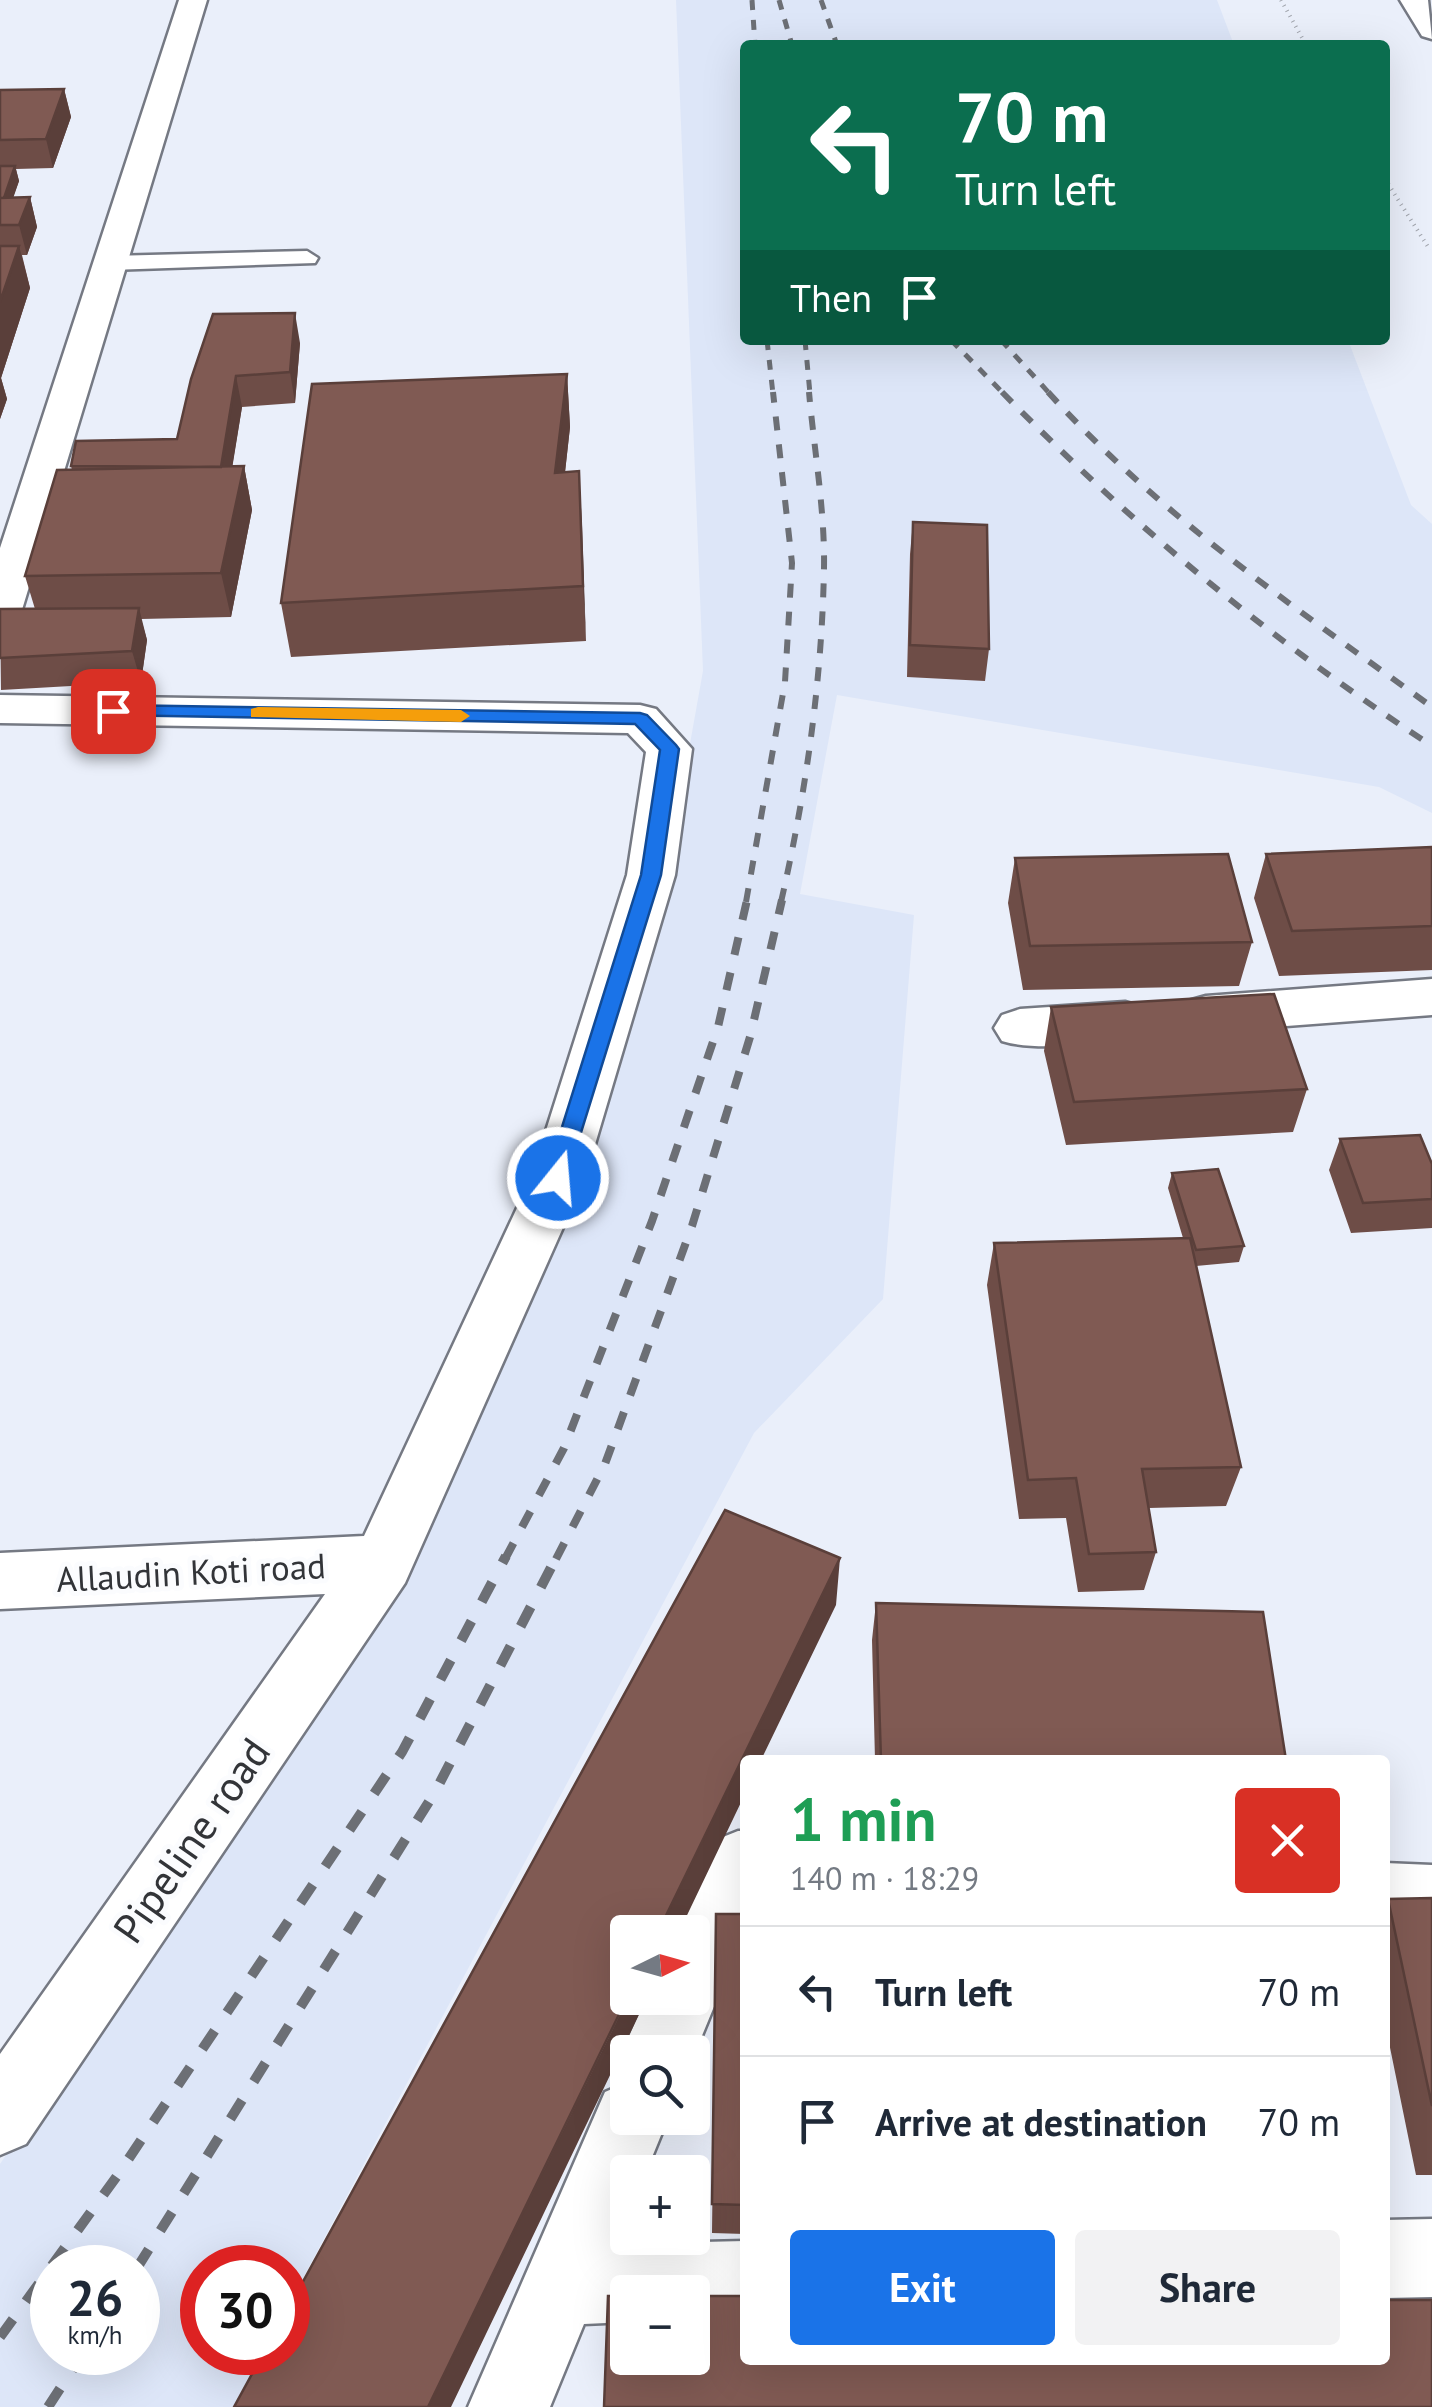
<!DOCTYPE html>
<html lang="en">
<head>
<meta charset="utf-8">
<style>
	:root { --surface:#fff; --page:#f2f2f3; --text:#1f2937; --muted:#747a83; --line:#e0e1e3; --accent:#1a73e8 }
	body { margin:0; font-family:"PT Sans",sans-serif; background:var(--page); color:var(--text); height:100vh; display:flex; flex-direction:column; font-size:38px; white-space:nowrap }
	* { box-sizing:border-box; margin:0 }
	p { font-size:32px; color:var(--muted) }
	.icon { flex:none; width:55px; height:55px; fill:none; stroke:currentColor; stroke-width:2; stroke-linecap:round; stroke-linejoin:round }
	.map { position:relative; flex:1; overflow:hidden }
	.panel { position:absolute; left:740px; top:1755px; width:650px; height:610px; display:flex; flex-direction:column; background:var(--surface); border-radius:10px; box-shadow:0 10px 40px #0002 }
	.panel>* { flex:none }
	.top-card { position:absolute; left:740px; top:40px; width:650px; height:305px; border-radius:10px; box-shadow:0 10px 40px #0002; background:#0b6e4f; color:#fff; overflow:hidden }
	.needle { width:65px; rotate:85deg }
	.buttons { position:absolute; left:610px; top:1915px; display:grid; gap:20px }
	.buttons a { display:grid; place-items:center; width:100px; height:100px; border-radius:10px; background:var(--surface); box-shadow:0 10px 40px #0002; font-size:50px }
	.speed { position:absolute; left:30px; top:2245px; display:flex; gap:20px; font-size:50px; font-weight:700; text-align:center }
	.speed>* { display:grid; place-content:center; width:130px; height:130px; border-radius:50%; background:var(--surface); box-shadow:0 10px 40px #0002; line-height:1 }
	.speed small { font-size:25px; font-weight:400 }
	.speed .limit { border:15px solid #d22; background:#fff; color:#111 }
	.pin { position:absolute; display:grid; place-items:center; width:85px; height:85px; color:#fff; margin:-42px; border-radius:20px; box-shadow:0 5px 15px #0006 }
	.me { position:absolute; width:110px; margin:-55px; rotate:17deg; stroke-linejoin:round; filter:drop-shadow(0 0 8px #0008) }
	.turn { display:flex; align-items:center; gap:35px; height:210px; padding:0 50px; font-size:45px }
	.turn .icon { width:130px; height:130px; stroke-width:2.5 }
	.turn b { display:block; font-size:70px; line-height:85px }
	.then { display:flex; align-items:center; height:95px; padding:0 50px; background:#0003; gap:20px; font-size:38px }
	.round { display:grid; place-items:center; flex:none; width:105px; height:105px; border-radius:10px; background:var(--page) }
	.overview { display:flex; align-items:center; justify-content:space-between; height:170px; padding:0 50px }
	h1 { font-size:60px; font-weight:700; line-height:75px; color:#1e9e55 }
	.action { display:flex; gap:20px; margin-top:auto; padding:20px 50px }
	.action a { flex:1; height:115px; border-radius:10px; background:var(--accent); color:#fff; font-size:40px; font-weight:700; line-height:115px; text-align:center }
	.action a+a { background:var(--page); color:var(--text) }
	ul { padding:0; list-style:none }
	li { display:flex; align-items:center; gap:30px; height:130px; padding:0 50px; border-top:2px solid var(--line) }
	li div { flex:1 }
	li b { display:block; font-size:38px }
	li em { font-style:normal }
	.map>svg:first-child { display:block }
</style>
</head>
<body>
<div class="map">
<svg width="1432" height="2407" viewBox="0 0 1432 2407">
	<rect width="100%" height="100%" fill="#eaeffa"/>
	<path fill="#dde6f8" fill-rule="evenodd" d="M676,0H1217L1234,45H745V340H1348L1411,505L1432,524V813L1379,787L837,695L800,894L914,915L883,1299L754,1433L288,2306V2268H202V2352L263,2353L234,2407H0V2164L276,1755L400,1542L671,850L703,671ZM52,2268H138V2352H52Z"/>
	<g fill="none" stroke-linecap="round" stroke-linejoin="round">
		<g stroke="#757983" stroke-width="5">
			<path id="lane" d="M307,251L318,258L315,263L110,270L99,263L110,256Z"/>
		</g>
		<g stroke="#757983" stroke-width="5">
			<path id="street" d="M179,0H207L21,613L15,622L0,626V548Z
				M1400,0H1428L1432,39L1422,36Z
				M0,695L640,705L656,709L692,749L675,875L585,1178L405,1583L26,2144L0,2155V2054L325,1594L0,1609V1553L364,1536L531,1178L627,875L646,752L628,733L0,723Z
				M1432,979V1015L1206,1032L1188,1027L1181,1014L1188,1001L1206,996Z
				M1125,1002L1143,1007L1151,1020L1143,1033C1108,1044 1037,1052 1002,1041L994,1028L1002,1015L1020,1009Z
				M738,1831H745V1931L692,2060V2052H628V2064L622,2052L646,1998H692V1932H673L713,1841Z
				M1385,1863L1432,1865V1935L1385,1933Z
				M628,2082V2118H668L646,2172H628V2217L616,2244L745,2241V2319L692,2321V2292H628V2322L584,2324L550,2407H468L605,2092Z
				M1432,2219V2297L1385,2298V2220Z"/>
		</g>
		<path stroke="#a0a4ac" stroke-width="4" stroke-dasharray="1 5" stroke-linecap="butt" d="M1281,0L1306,45
			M1385,179L1430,250"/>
		<use href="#lane" fill="#fff" fill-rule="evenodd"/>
		<use href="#street" fill="#fff" fill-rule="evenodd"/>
		<path stroke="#6c6f75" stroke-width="5" stroke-dasharray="10 10" stroke-linecap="butt" d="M752,0L755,45
			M779,0L792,45
			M821,0L837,45
			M767,340L773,394
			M805,340L810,394
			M951,340L1004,394
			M1001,340L1050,394"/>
		<path stroke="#6c6f75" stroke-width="6" stroke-dasharray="14 14" stroke-linecap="butt" d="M1002,392C1137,530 1271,640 1432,746
			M1048,392C1160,516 1297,609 1432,707
			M746,902L785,682L792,563L773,392
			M781,902C806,793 822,680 824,568C825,510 814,449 809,392"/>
		<path stroke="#6c6f75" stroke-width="8" stroke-dasharray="18 18" stroke-linecap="butt" d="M505,1559L564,1448L652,1221L718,1027L747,900
			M556,1559L605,1464L692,1226L750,1037L782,900"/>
		<path stroke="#6c6f75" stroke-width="10" stroke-dasharray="22 22" stroke-linecap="butt" d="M137,2268L435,1792L557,1556
			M0,2337L117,2176L402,1752L506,1556
			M48,2407L84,2352"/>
	</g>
	<path fill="#6e4d47" d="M64,89L71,117L53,168L16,169L19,181L13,197H30L37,227L27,255H22L30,288L1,378L7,399L0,419V90Z
		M300,343L295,403L242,407L232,467L244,466L252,510L231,617L141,619L147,640L141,682L1,690L0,609H35L25,576L72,470L71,466L177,439L191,379Z
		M567,374L570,427L565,472L579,471L586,641L291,657L281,603Z
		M913,522L989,649L985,681L907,677L910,554Z
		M1432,847V970L1279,976L1254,898L1266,854Z
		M1015,858L1252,942L1239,986L1023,990L1008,903Z
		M1051,1007L1307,1089L1293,1132L1066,1145L1044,1051Z
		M1340,1139L1432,1164V1228L1351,1233L1329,1170Z
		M1172,1173L1244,1246L1239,1262L1196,1266L1241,1467L1226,1506L1149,1508L1156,1552L1144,1590L1078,1592L1066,1518L1019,1519L987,1285L994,1243L1183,1238L1168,1188Z
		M876,1603L1286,1760H875L872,1640Z
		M1432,1898V2175H1416L1385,2023V1903L1388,1899Z
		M716,1914H745V2234L712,2233Z"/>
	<path fill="#5a3f3a" d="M64,89L71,117L53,168L46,139Z
		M15,166L19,181L4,225L0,208Z
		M30,197L37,227L27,255L19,225Z
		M19,246L30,288L1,378L7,399L0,419V302Z
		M295,313L300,343L295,403L290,372Z
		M567,374L570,427L559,527L555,473Z
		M236,376L242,407L227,500L220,468Z
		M244,466L252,510L231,617L221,573Z
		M579,471L582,525L586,641L583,586Z
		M139,608L147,640L141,682L132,651Z
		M840,1558L836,1605L761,1760H745V1794L679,1932H658Z
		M628,1998H647L451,2407H428Z"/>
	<path fill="#805a53" stroke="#5a3f3a" stroke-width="2.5" d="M64,89L46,139L0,140V90Z
		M0,166H15L4,198H0Z
		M30,197L19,225H0V198Z
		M0,246H19L0,302Z
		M295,313L290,372L236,376L221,467L71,466L76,441L177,439L191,379L213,314Z
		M567,374L555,473L579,471L583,586L281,603L312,384Z
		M244,466L221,573L25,576L57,470Z
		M913,522L987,525L989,649L910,645Z
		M139,608L132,651L0,658V609Z
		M1432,847V926L1292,931L1266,854Z
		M1228,854L1252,942L1030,946L1015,858Z
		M1274,994L1307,1089L1074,1102L1051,1007Z
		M1420,1135L1432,1164V1199L1363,1203L1340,1139Z
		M1218,1169L1244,1246L1196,1250L1172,1173Z
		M1190,1238L1241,1467L1142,1469L1156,1552L1089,1554L1076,1478L1028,1480L994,1243Z
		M725,1510L840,1558L658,1932H628V1996L428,2407H234L264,2352H288V2309Z
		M876,1603L1263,1612L1286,1760H881Z
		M1432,1898V2106L1388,1899Z
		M716,1914H745V2205L712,2204Z
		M608,2296H628V2358H692V2296H745V2360H1385V2300H1432V2407H604Z"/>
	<path fill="#1a73e8" stroke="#114b97" stroke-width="2.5" d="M113,705L640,713L647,715L676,745L679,749L661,875L565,1184L558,1186L546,1178L641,875L660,750L635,724L107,715L104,711Z"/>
	<path fill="#f59e0b" d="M258,707L461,710L470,716L461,722L251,717V709Z"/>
	<g text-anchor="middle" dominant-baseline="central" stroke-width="10" stroke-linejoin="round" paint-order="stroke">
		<g font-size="35" fill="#323438" stroke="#fbfcfe">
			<text transform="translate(191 1572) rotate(-3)">Allaudin Koti road</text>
		</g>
		<g font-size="42" fill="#323438" stroke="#fbfcfe">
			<text transform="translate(191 1840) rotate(-55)">Pipeline road</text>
		</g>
	</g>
</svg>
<div class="buttons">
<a><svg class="needle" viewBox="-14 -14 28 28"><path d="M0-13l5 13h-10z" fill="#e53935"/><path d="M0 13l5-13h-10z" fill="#747a83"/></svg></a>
<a><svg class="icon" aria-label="search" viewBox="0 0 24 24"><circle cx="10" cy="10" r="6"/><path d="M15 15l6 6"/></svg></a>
<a>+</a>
<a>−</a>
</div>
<div class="speed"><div>26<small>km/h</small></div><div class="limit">30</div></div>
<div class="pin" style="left:113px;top:711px;background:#d93025"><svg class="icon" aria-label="arrive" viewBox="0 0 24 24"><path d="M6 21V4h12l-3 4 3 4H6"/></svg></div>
<svg class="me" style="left:558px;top:1178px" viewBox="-20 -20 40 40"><circle r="17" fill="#1a73e8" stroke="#fff" stroke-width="3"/><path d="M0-11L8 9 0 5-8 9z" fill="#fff"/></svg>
<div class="top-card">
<div class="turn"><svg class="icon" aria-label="left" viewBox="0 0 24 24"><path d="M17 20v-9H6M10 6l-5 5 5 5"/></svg><div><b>70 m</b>Turn left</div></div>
<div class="then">Then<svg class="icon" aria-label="arrive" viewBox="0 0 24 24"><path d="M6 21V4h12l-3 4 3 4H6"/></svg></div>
</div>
<section class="panel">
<div class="overview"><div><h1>1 min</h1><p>140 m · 18:29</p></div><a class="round" style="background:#d93025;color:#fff"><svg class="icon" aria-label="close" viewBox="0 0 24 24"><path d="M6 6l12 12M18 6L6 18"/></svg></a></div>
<ul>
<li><svg class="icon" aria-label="left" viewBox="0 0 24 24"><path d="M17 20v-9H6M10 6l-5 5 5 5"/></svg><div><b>Turn left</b></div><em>70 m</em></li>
<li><svg class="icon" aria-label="arrive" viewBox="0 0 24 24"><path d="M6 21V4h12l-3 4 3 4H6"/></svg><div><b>Arrive at destination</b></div><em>70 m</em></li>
</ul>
<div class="action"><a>Exit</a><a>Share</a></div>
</section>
</div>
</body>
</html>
